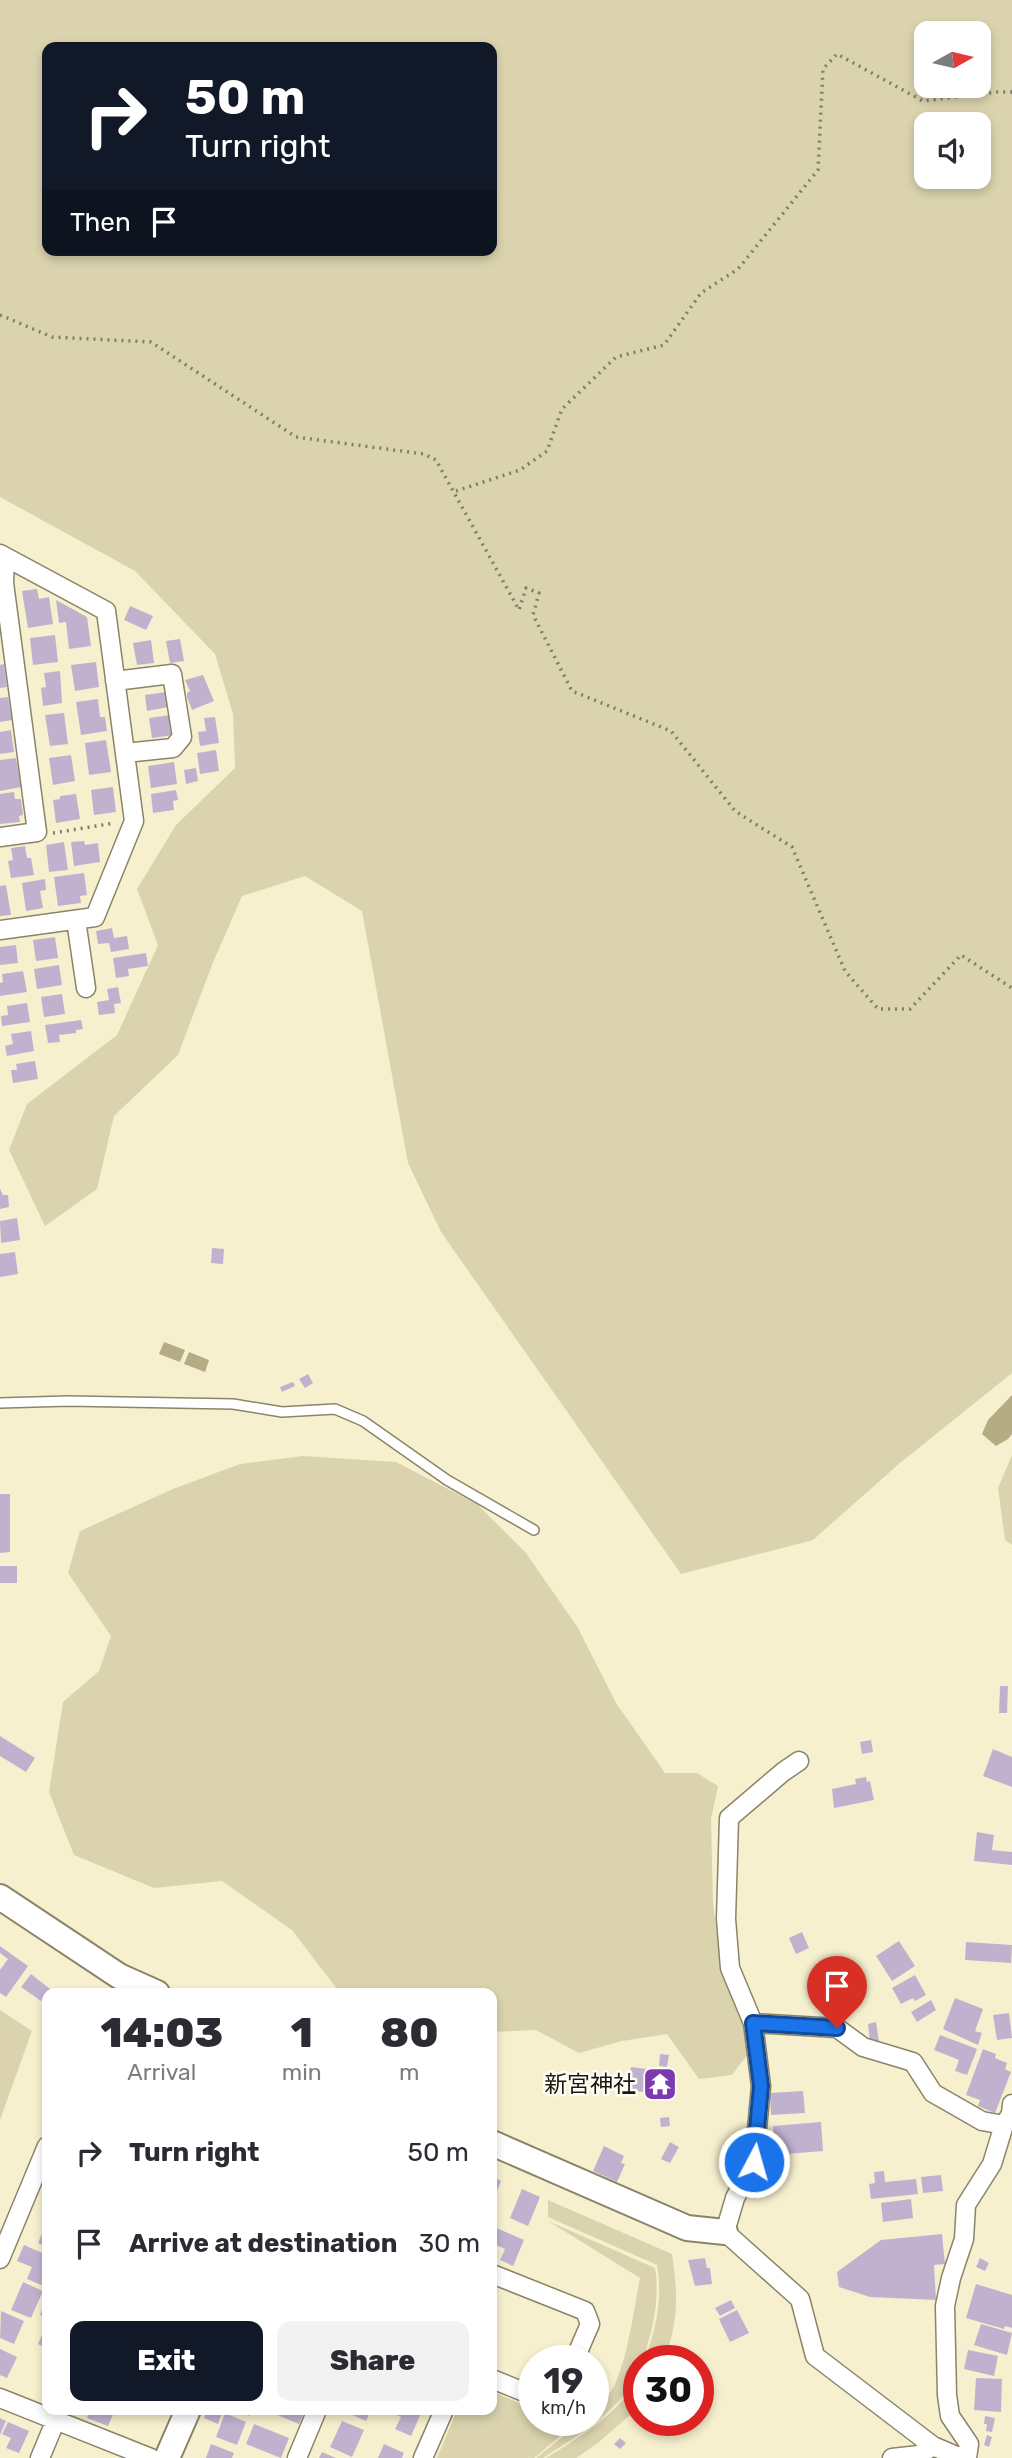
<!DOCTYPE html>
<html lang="en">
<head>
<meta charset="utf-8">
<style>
	:root { --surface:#fff; --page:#f2f2f3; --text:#2b2b33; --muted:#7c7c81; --accent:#111827 }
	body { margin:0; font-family:Rubik,"Noto Sans JP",sans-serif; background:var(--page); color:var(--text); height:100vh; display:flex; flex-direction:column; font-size:26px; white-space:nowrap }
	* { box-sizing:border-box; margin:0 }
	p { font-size:23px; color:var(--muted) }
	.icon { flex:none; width:38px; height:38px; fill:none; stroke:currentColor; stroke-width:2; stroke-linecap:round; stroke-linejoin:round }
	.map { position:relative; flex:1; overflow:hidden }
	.sheet { position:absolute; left:42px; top:1988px; width:455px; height:427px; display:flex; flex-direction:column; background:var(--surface); border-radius:14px; box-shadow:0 4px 10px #0003 }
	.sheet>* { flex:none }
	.top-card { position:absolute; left:42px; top:42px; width:455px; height:214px; border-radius:14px; box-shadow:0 4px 10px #0003; background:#111827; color:#fff; overflow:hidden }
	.needle { width:46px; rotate:82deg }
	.controls { position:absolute; left:914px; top:21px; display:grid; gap:14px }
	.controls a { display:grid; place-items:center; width:77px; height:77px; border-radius:14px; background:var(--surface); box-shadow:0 4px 10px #0003; font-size:35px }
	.speed { position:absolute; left:518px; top:2345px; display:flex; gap:14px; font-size:35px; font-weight:700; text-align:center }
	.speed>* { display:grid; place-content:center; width:91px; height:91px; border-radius:50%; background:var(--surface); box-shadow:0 4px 10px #0003; line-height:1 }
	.speed small { font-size:18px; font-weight:400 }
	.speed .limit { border:10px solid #d22; background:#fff; color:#111 }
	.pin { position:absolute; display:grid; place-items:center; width:60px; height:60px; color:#fff; margin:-72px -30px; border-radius:50% 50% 50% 0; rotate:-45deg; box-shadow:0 0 7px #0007 }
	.pin .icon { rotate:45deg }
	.me { position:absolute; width:77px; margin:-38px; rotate:6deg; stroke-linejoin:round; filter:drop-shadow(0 0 5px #0008) }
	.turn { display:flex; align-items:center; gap:24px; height:147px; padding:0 28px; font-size:32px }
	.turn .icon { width:91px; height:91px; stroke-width:2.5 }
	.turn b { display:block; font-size:49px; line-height:60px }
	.then { display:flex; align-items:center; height:66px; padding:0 28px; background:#0003; gap:14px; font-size:26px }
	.eta { display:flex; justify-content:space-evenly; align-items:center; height:119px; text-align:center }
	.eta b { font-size:42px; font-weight:800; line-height:49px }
	.action { display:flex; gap:14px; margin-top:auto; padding:14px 28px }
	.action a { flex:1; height:80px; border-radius:14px; background:var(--accent); color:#fff; font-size:28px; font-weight:800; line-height:80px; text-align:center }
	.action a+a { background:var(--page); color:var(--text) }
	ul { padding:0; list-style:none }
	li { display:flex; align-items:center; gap:21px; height:91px; padding:0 28px }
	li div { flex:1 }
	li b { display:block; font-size:26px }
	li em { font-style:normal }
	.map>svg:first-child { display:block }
</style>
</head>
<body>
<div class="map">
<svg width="1012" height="2458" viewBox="0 0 1012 2458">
	<rect width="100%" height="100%" fill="#f7f0cf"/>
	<path fill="#dbd3ae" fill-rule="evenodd" d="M0,0H1012V1373L900,1463L813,1540L681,1574L441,1232L408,1163L362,911L305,876L242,896L212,965L178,1055L114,1116L97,1189L45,1226L9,1150L27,1104L117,1035L158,945L137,889L176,825L235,768L233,714L215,654L135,571L0,497ZM978,33V86H926V33ZM492,47V250H47V47ZM978,124V177H926V124Z
		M1012,1455V1545L1005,1540L998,1488Z
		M303,1456L396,1462L477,1504L526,1553L578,1628L616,1703L665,1773H697L718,1786L711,1819L713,1902L720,1960L741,2008L747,2055L732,2075L699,2079L667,2034L622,2041L579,2053L536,2030L492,2032V1993H340L292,1930L222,1881L154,1888L74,1855L49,1792L63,1702L99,1671L111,1636L68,1573L80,1531L173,1489L240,1464Z
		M0,2010L32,2031L0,2120Z
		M548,2200L672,2254C678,2293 679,2324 663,2361H644C656,2331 663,2297 657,2265L548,2217Z
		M548,2221L655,2268C660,2298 653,2332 642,2361H639C639,2399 573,2439 543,2458H536L584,2420H593C593,2405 609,2398 615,2384C629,2352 633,2313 640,2278Z
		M639,2374V2407L598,2443L576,2458H546C580,2437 623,2412 639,2374Z
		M492,2391L534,2410V2420H555L571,2427L534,2458H437L457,2410H492Z"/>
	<path fill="#b5ac83" d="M164,1342L185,1350L180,1362L159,1354Z
		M189,1352L209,1360L205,1372L184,1364Z
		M1012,1395V1434L1008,1439L996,1446L982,1434L988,1420Z"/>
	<path fill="#c0b2cf" d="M37,589L39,599L49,597L53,624L28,628L22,591Z
		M56,600L87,617L91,646L69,649L66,622L59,623Z
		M130,606L153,616L146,630L124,620Z
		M55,635L58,662L33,665L30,638Z
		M180,639L184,661L170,663L166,641Z
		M151,640L154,663L137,665L133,643Z
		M96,662L99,687L75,691L71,665Z
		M4,664L7,687L0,688V665Z
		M60,671L62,703L43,706L41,688L46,687L44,673Z
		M203,675L214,701L192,710L187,697V693L190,691L185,680Z
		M166,692L168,707L147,711L145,695Z
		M8,697L12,720L0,722V698Z
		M98,699L100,717H105L107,731L81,735L76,702Z
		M64,713L68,744L50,746L45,715Z
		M170,715L174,735L152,738L149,718Z
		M215,717L219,743L200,746L198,732L206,731L204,718Z
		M11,730L14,752L0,754V732Z
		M106,740L111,772L89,775L85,743Z
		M216,750L219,771L200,774L197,753Z
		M71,755L75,781L53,785L49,758Z
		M16,758L21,787L0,791V760Z
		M174,762L177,784L151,788L148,766Z
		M196,768L198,781L186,784L184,770Z
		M113,787L116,812L94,815L91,790Z
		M176,790L178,800L173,801L174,810L153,813L151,794Z
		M14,792L15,799H21L23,815L19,816L20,822L0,824V794Z
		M76,794L80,819L56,823L53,800L60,799V796Z
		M84,841L85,845L98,843L100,862L74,866L71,842Z
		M64,842L68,870L49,872L46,845Z
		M25,846L27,858H31L34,875L11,878L8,861L13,860L11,848Z
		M84,873L87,895L80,896L81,903L58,906L54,877Z
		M45,879L46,890L40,891L43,908L26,911L22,883Z
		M6,885L11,915L0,916V886Z
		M112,928L114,938L127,936L129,949L111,952L109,943L98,944L96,931Z
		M55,937L58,958L36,961L33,940Z
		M16,945L18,963L0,965V947Z
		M146,953L148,966L128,969L129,976L116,978L113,958Z
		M59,965L62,985L37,989L34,969Z
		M23,971L27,992L0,996V983L3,982L2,974Z
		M118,987L121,1003L114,1004L115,1013L99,1015L97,1002L109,1000L107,989Z
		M62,994L65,1014L44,1017L41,997Z
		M27,1003L30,1022L2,1026L1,1016L8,1015L7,1006Z
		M81,1020L83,1029L76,1030V1033L59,1035L60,1042L48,1043L45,1025Z
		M31,1031L34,1051L7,1056L5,1046L13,1044L11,1034Z
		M35,1061L38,1079L13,1083L11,1070H17L16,1064Z
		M0,1189L3,1195H8L9,1207L0,1209Z
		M17,1218L20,1240L1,1243L0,1221Z
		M212,1248L224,1249L223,1264L211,1263Z
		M15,1252L18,1274L0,1277V1254Z
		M308,1374L313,1383L305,1388L299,1379Z
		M293,1382L295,1386L282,1392L280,1387Z
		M0,1494H10V1552L0,1553Z
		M0,1566H17V1583H0Z
		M1000,1686H1008L1007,1713H999Z
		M0,1736L35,1758L26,1772L0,1756Z
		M871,1740L873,1752L862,1754L860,1742Z
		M993,1749L1012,1757V1787L983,1776Z
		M866,1777L867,1782L870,1781L874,1800L834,1808L832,1789L856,1784L855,1779Z
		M977,1832L994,1835L992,1850L1012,1852V1865L974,1861Z
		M802,1932L809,1948L796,1954L789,1938Z
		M899,1941L915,1966L892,1981L876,1956Z
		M966,1942L1012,1945L1011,1963L965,1960Z
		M0,1946L28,1966L6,1997L0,1993V1970L8,1959L0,1953Z
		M31,1974L50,1989L41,2001L21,1987Z
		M915,1975L926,1995L915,2001L913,1998L901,2004L892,1988Z
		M955,1998L983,2009L975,2031L982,2033L978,2045L943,2029Z
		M931,2000L936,2010L917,2022L911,2012Z
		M1009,2013L1012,2038L997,2040L993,2015Z
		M876,2022L879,2041L870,2042L868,2024Z
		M940,2035L977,2049L967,2075L955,2071L959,2060L934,2050Z
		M983,2049L996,2054L995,2058L1007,2063L1005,2069L1011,2072L995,2113L978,2106L980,2100L966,2095Z
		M660,2054L669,2055L667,2067L659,2066Z
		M631,2067L646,2069L643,2092L628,2090Z
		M657,2069L668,2070L667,2079L670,2080L668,2098L648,2096L651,2077L656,2078Z
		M803,2091L805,2113L771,2115L770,2093Z
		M669,2117L670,2126L661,2127L660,2118Z
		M821,2122L823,2151L775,2155L773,2126Z
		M670,2142L679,2147L670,2163L661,2159Z
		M604,2146L624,2156L621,2163L625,2164L617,2182L593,2171Z
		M884,2171L885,2182L916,2179L918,2194L871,2199L869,2184L875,2183L874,2172Z
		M941,2175L943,2191L923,2193L921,2177Z
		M492,2176L501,2181L492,2203Z
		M522,2189L540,2197L528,2226L510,2218Z
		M911,2199L913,2218L883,2222L881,2203Z
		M47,2222V2247L38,2243Z
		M492,2226L524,2240L513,2266L500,2260L505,2249L492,2243Z
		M942,2234L945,2264L934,2265L936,2300L870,2297L839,2287L837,2272L881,2240Z
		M24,2245L47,2255L46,2287L27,2279L32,2267L17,2261Z
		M705,2258L707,2268H710L712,2284L695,2286L688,2260Z
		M980,2258L989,2263L985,2271L976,2267Z
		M23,2282L43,2291L31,2318L11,2310Z
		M976,2284L1012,2295V2328L1005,2326L1004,2329L966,2318Z
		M47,2297V2318L40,2315Z
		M731,2300L735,2308L720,2316L715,2308Z
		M737,2310L749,2333L730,2342L719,2319Z
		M1,2311L24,2321L14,2344L0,2338Z
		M981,2324L1012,2333L1007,2355L974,2345Z
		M43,2332L47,2334V2358L42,2355L46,2348L38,2344Z
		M0,2349L17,2357L7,2378L0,2375Z
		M968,2350L998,2356L994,2376L964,2369Z
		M976,2378L1002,2379L1001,2412L974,2410Z
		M90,2410H115L108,2426L87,2418Z
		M207,2410L222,2412L218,2424L204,2418Z
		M234,2410H251L249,2416Z
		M271,2410H305L299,2424L270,2412Z
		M352,2410H371L366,2421L350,2414Z
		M385,2410H419L422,2411L411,2436L395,2429L401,2417Z
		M225,2413L246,2422L237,2445L216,2437Z
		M985,2416L995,2418L992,2432L986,2431L987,2424H984Z
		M0,2418L6,2421L0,2435Z
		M342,2421L364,2430L352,2457L330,2447Z
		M8,2422L29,2431L19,2453L6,2448L11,2438L2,2434Z
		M254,2424L289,2438L281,2458L246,2444Z
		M987,2435L992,2437L989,2447L984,2445Z
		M620,2438L626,2443L620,2449L614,2444Z
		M211,2444L234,2453L232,2458H206Z
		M384,2444L404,2453L402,2458H378Z
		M322,2452L336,2458H319Z"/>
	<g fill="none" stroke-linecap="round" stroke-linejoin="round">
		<g stroke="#8b8467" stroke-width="12">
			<path id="lane" d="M0,1403L68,1401L233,1404L282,1412L335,1409L363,1421L447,1480L534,1530"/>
		</g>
		<g stroke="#8b8467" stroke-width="21">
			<path id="street" d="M0,554L106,611L134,821L95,917L0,930
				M115,681L172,674L182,737L173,748L125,753
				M0,837L37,832L4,583L5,557
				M76,920L86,988
				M799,1761L783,1772L729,1818L726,1919L730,1968L753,2023L761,2086L754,2162L735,2198L725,2232L800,2299L815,2356L933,2446L961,2458
				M753,2023L837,2028L863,2047L913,2062L933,2093L982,2121L1004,2125
				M0,2259L47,2146
				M492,2274L585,2311L590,2324L574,2361
				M492,2379L534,2396
				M0,2398L151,2458
				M40,2458L60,2410
				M297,2458L317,2410
				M423,2458L444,2410
				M892,2458L919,2455L933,2446
				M967,2458L969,2444L950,2416L947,2395L945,2306L951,2278L964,2239L966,2205L992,2164L1004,2125L1011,2114L1012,2104"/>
		</g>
		<g stroke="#8b8467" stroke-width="28">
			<path id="secondary" d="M0,1897L119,1976L157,1993
				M492,2143L687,2228L725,2232
				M167,2458L188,2410"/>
		</g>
		<path stroke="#827d68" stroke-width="3.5" stroke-dasharray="2 5" stroke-linecap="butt" d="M0,315L52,337L151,342L296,437L424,454L436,460L519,610L526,588L539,593L533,615L572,691L671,731L735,811L792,847L845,971L878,1009H910L961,955L1012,988
			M456,491L520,470L547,451L562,409L616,357L664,345L701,293L738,269L818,170L823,69L837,54L923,101L997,92H1012
			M53,833L115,823"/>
		<use href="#lane" stroke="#fff" stroke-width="9"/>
		<use href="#street" stroke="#fff" stroke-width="18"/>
		<use href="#secondary" stroke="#fff" stroke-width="24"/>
	</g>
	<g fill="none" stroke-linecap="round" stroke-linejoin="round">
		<g stroke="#114b97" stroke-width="18">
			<path id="route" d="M754,2162L761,2086L753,2023L837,2028"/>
		</g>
		<use href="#route" stroke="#1a73e8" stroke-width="12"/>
	</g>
	<defs>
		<g id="temple-square" transform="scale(1.75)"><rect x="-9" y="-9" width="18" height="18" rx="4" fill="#7d3aae" stroke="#fefdf6"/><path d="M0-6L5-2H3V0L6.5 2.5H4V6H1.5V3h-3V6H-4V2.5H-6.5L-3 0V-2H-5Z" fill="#fff"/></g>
	</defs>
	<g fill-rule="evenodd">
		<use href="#temple-square" x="660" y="2084"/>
	</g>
	<g text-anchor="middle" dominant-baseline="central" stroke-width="5" stroke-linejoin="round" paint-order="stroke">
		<g font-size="23" fill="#1b180d" stroke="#fefdf6" text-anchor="end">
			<text x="636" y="2084">新宮神社</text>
		</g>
	</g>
</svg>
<div class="controls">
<a><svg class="needle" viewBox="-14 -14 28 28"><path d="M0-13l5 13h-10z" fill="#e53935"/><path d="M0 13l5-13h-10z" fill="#7c7c81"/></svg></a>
<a><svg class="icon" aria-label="sound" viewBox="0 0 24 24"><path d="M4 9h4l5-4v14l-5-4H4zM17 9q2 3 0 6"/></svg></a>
</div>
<div class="speed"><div>19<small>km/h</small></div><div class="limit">30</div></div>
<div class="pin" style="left:837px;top:2028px;background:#d93025"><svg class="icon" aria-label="arrive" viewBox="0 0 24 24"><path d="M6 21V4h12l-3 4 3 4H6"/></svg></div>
<svg class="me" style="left:754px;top:2162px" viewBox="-20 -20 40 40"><circle r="17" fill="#1a73e8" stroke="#fff" stroke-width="3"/><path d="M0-11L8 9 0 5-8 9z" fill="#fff"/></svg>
<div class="top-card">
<div class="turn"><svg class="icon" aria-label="right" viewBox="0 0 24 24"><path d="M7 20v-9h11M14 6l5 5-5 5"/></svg><div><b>50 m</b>Turn right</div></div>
<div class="then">Then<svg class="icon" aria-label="arrive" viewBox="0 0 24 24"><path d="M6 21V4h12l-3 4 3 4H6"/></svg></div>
</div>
<section class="sheet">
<div class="eta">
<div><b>14:03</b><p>Arrival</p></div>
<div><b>1</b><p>min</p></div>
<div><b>80</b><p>m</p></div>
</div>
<ul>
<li><svg class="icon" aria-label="right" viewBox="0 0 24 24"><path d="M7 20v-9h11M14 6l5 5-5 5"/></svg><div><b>Turn right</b></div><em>50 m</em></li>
<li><svg class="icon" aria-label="arrive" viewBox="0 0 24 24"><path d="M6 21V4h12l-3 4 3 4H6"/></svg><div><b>Arrive at destination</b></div><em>30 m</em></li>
</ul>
<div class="action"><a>Exit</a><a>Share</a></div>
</section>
</div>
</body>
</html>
